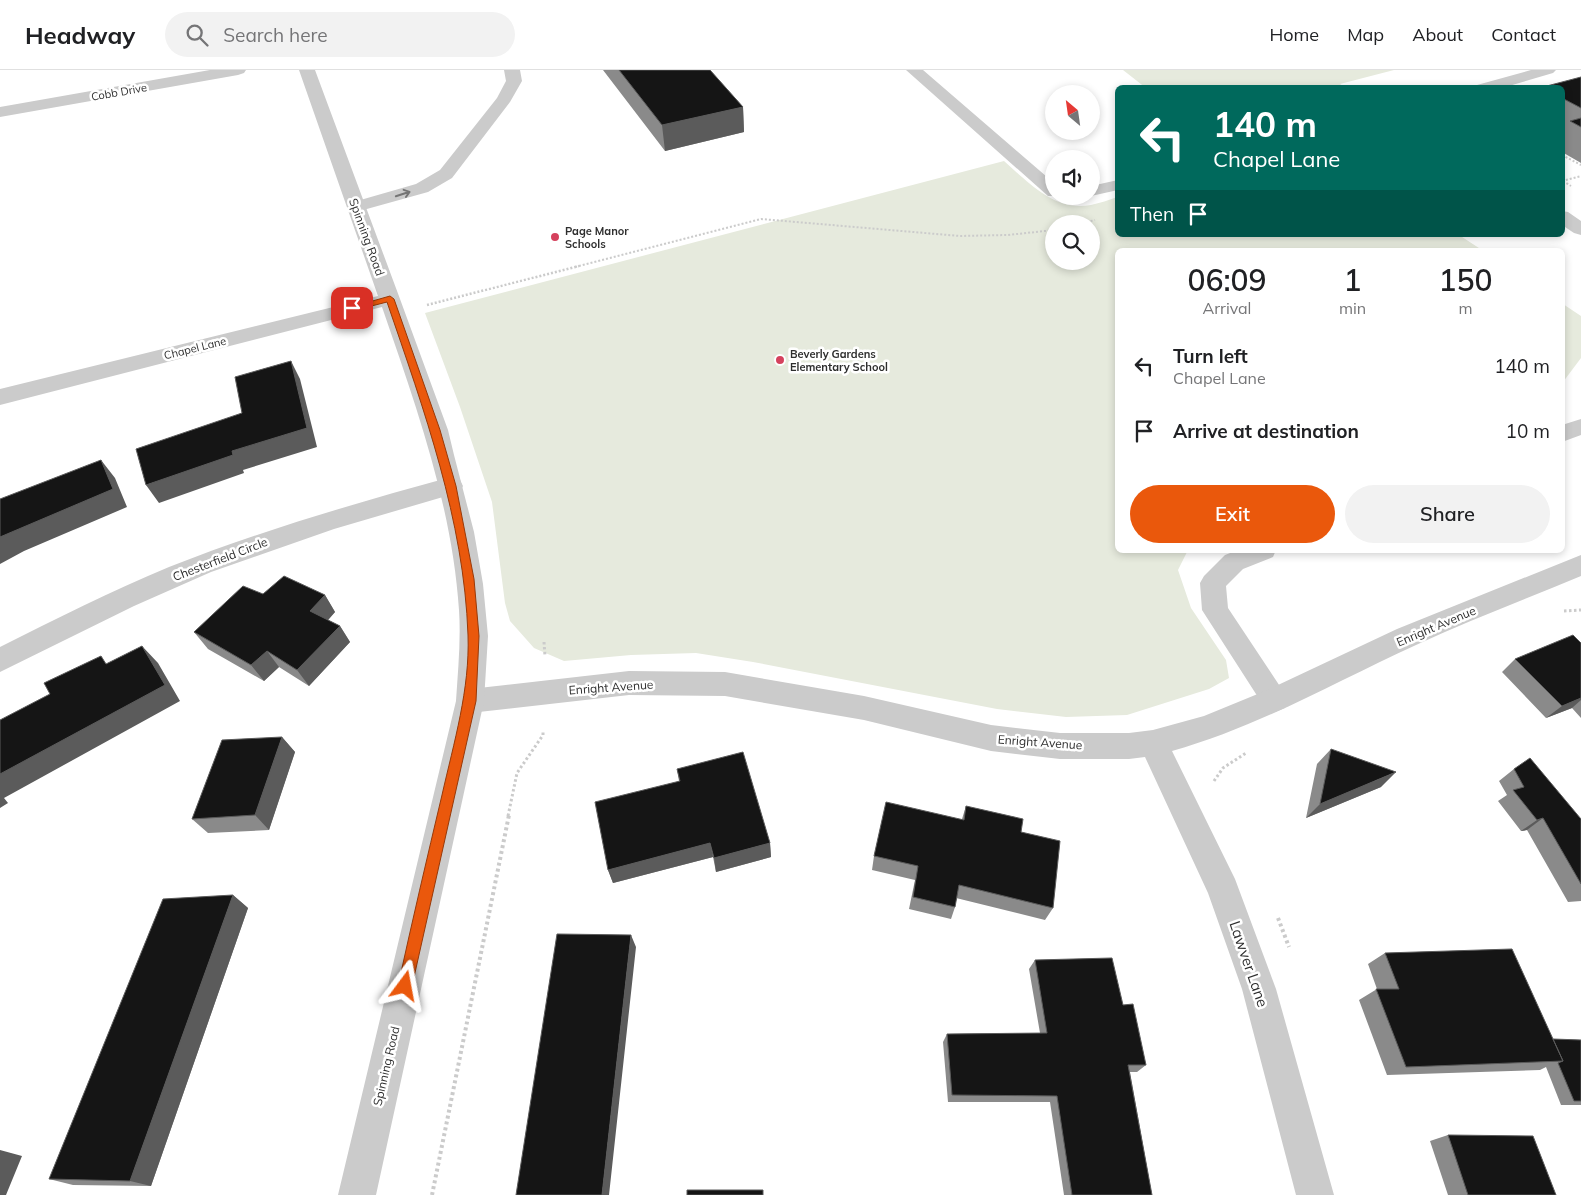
<!DOCTYPE html>
<html lang="en">
<head>
<meta charset="utf-8">
<style>
	:root { --surface:#fff; --page:#f2f2f2; --text:#202124; --muted:#757577; --line:#e0e0e0; --accent:#ea580c }
	body { margin:0; font-family:Mulish,sans-serif; background:var(--page); color:var(--text); height:100vh; display:flex; flex-direction:column; font-size:19px; white-space:nowrap }
	* { box-sizing:border-box; margin:0 }
	p { font-size:16px; color:var(--muted) }
	.icon { flex:none; width:28px; height:28px; fill:none; stroke:currentColor; stroke-width:2; stroke-linecap:round; stroke-linejoin:round }
	.map { position:relative; flex:1; overflow:hidden }
	.details { position:absolute; left:1115px; top:178px; width:450px; height:305px; display:flex; flex-direction:column; background:var(--surface); border-radius:8px; box-shadow:0 2px 8px #0003 }
	.details>* { flex:none }
	.guide { position:absolute; left:1115px; top:15px; width:450px; height:152px; border-radius:8px; box-shadow:0 2px 8px #0003; background:#00695c; color:#fff; overflow:hidden }
	.needle { width:32px; rotate:331deg }
	.fabs { position:absolute; left:1045px; top:15px; display:grid; gap:10px }
	.fabs a { display:grid; place-items:center; width:55px; height:55px; border-radius:50%; background:var(--surface); box-shadow:0 2px 8px #0003; font-size:25px }
	.pin { position:absolute; display:grid; place-items:center; width:42px; height:42px; color:#fff; margin:-21px; border-radius:10px; box-shadow:0 2px 8px #0006 }
	.me { position:absolute; width:55px; margin:-28px; rotate:13deg; stroke-linejoin:round; filter:drop-shadow(0 0 4px #0008) }
	.turn { display:flex; align-items:center; gap:18px; height:105px; padding:0 15px; font-size:22px }
	.turn .icon { width:65px; height:65px; stroke-width:2.5 }
	.turn b { display:block; font-size:35px; line-height:42px }
	.then { display:flex; align-items:center; height:48px; padding:0 15px; background:#0003; gap:10px; font-size:19px }
	.eta { display:flex; justify-content:space-evenly; align-items:center; height:85px; text-align:center }
	.eta b { font-size:30px; font-weight:600; line-height:35px }
	.button { display:flex; gap:10px; margin-top:auto; padding:10px 15px }
	.button a { flex:1; height:58px; border-radius:30px; background:var(--accent); color:#fff; font-size:20px; font-weight:600; line-height:58px; text-align:center }
	.button a+a { background:var(--page); color:var(--text) }
	ul { padding:0; list-style:none }
	li { display:flex; align-items:center; gap:15px; height:65px; padding:0 15px }
	li div { flex:1 }
	li b { display:block; font-size:19px }
	li em { font-style:normal }
	header { display:flex; align-items:center; gap:30px; box-sizing:border-box; height:70px; padding:0 25px; background:var(--surface); border-bottom:1px solid var(--line) }
	header strong { font-size:24px }
	nav { display:flex; gap:28px; margin-inline-start:auto; font-size:18px }
	.search { width:350px; height:45px; background:var(--page); display:flex; align-items:center; gap:12px; box-sizing:border-box; padding:0 18px; border-radius:28px; color:var(--muted); font-size:19px }
	.map>svg:first-child { display:block }
</style>
</head>
<body>
<header>
<strong>Headway</strong>
<div class="search"><svg class="icon" aria-label="search" viewBox="0 0 24 24"><circle cx="10" cy="10" r="6"/><path d="M15 15l6 6"/></svg>Search here</div>
<nav><a>Home</a><a>Map</a><a>About</a><a>Contact</a></nav>
</header>
<div class="map">
<svg width="1581" height="1125" viewBox="0 0 1581 1125">
	<rect width="100%" height="100%" fill="#fff"/>
	<path fill="#e6eadd" fill-rule="evenodd" d="M1123,0H1394L1340,14L1345,17L1146,18Z
		M1004,91C1029,113 1055,142 1091,135C1100,133 1109,130 1117,127L1118,165H1459L1482,180H1118V480H1188L1178,500L1191,538L1226,590L1229,608L1209,619L1127,645L1066,647L997,639L753,592L696,583L631,585L564,591L534,578L510,551L505,533L492,432L460,337L425,243ZM1054,154H1091V191H1054Z
		M1563,234L1581,246V288L1563,312Z"/>
	<g fill="none" stroke-linecap="round" stroke-linejoin="round">
		<path stroke="#cbcbcb" stroke-width="2" stroke-dasharray="2 2" stroke-linecap="butt" d="M1562,85L1581,95
			M1562,111L1581,106
			M1563,111L1571,116
			M1079,154L1095,150
			M575,197L761,149L960,166L1008,165L1054,160"/>
		<path stroke="#cbcbcb" stroke-width="2.5" stroke-dasharray="2 2" stroke-linecap="butt" d="M427,235L579,196"/>
		<path stroke="#cbcbcb" stroke-width="3" stroke-dasharray="2.5 2.5" stroke-linecap="butt" d="M1564,541L1581,540
			M544,572L545,586
			M1214,711L1223,698L1246,683
			M508,746L517,703L543,665V660"/>
		<path stroke="#cbcbcb" stroke-width="4" stroke-dasharray="3 3" stroke-linecap="butt" d="M1278,848L1289,877
			M432,1125L509,745"/>
		<path fill="#cbcbcb" fill-rule="evenodd" d="M504,0H520L522,11L510,32L452,108L428,122L356,142L350,141L347,137L350,133L416,114L440,100L497,28L506,11Z
			M906,0H923L1054,113V126H1058H1048Z
			M1531,0H1556L1553,3L1502,18H1475L1477,15Z
			M1118,110V120L1091,126V116Z
			M1562,141L1568,142L1581,151V165L1574,163L1562,155Z
			M1581,349V365L1562,372V355Z
			M1238,480H1276L1273,487L1243,499L1226,516L1228,538L1289,630L1285,638L1275,642L1265,638L1202,540L1200,513L1204,506L1225,485Z"/>
		<path fill="#cbcbcb" fill-rule="evenodd" d="M210,0H246L244,3L238,5L0,47V37Z
			M451,407L460,410L463,416L460,422L334,459L211,502L134,536L0,602V577C56,549 111,521 169,497C260,461 356,433 451,407Z
			M1581,485V506C1526,529 1470,550 1416,575C1335,612 1258,657 1172,681L1235,809L1276,919L1334,1125H1296L1242,919L1208,823L1145,687L1129,689H1060L991,681L864,650L725,626L629,625L470,643L460,640L456,631L460,622L470,619L629,601L725,602L864,626L991,655L1060,663H1129L1153,660L1204,646L1265,621L1397,559Z"/>
		<path fill="#cbcbcb" fill-rule="evenodd" d="M299,0H315L400,229L448,360L454,385L474,462L483,514L488,566L484,631L376,1125H338L456,631C458,600 461,570 459,540C452,435 416,336 382,237L0,335V319L378,226Z"/>
	</g>
	<path fill="#8a8a8a" d="M603,0H710L743,37L744,62L665,81Z
		M1581,7V93L1562,82V18Z
		M263,524L325,525L335,542L328,550L340,556L350,572L309,616L279,597L264,611L208,579L194,562Z
		M1581,573V648L1572,638L1546,648L1502,602L1515,589Z
		M282,667L295,682L269,760L208,763L192,749Z
		M1331,679L1381,717L1306,748L1317,694Z
		M677,699L770,773L771,787L716,802L713,787L613,813L608,800L679,711Z
		M1514,699L1581,749V831L1568,832L1527,760L1521,761L1498,731L1507,725L1499,711Z
		M966,736L1021,762L1053,838L1045,850L956,828L955,837L951,849L909,839L915,810L872,800L874,786L962,749Z
		M233,825L248,838L151,1116L73,1115L49,1109Z
		M1385,883L1553,969L1581,970V1035H1561L1546,997L1540,1000L1387,1005L1359,930L1377,919L1368,894Z
		M1035,890L1123,935L1146,995L1137,1002H1130L1152,1125H1064L1050,1032H948L943,972L947,964L1040,963L1029,899Z
		M1448,1065L1556,1125H1448L1430,1071Z"/>
	<path fill="#5b5b5b" d="M743,37L744,62L665,81L662,55Z
		M291,291L300,309L317,377L243,400L244,403L159,433L146,415L232,381Z
		M101,390L115,408L127,437L24,481L0,494V467Z
		M325,525L335,542L321,558L310,541Z
		M340,556L350,572L309,616L297,600Z
		M142,576L158,593L180,631L4,728L8,733L0,738V704Z
		M267,581L279,597L264,611L251,595Z
		M1581,628V630L1572,638L1546,648L1562,636Z
		M282,667L295,682L269,760L255,745Z
		M1396,702L1381,717L1306,748L1320,734Z
		M1543,748L1527,760L1521,761L1537,750Z
		M710,773L713,787L613,813L608,800Z
		M770,773L771,787L716,802L714,788Z
		M233,825L248,838L151,1116L130,1111Z
		M631,865L636,877L609,1125H602Z
		M0,1080L22,1086L6,1125H0Z"/>
	<path fill="#151515" stroke="#5b5b5b" d="M619,0H710L743,37L662,55Z
		M1581,7V38L1562,28V18L1543,17Z
		M1581,48V57L1570,51Z
		M291,291L307,358L232,381L233,385L146,415L136,379L242,343L235,307Z
		M101,390L113,419L0,467V429Z
		M284,506L325,525L310,541L340,556L297,600L267,581L251,595L194,562L243,516L263,524Z
		M1573,565L1581,573V628L1562,636L1515,589Z
		M142,576L165,615L0,704V650L50,624L44,613L101,586L106,594Z
		M282,667L255,745L192,749L222,670Z
		M1331,679L1396,702L1320,734Z
		M743,682L770,773L714,788L710,773L608,800L595,732L680,711L677,699Z
		M1530,688L1581,749V814L1543,748L1537,750L1513,720L1524,717L1514,699Z
		M886,732L964,750L966,736L1023,749L1021,762L1060,771L1053,838L959,815L955,837L913,827L918,796L874,786Z
		M233,825L130,1111L49,1109L163,829Z
		M557,864L631,865L602,1125H516Z
		M1512,879L1563,991L1406,997L1376,919H1399L1385,883Z
		M1112,888L1123,935L1133,934L1146,995H1128L1152,1125H1072L1057,1026L952,1025L947,964L1047,963L1035,890Z
		M1553,969L1581,970V1031H1574L1558,993L1563,991Z
		M1448,1065L1533,1066L1556,1125H1468Z
		M687,1120H763V1125H687Z"/>
	<defs><path id="oneway-shaft" d="M-6 0H5M1.5-3L5.5 0L1.5 3" fill="none" stroke-width="1.6" stroke-linecap="round" stroke-linejoin="round" transform="scale(1.25)"/></defs>
	<use stroke="#757575" href="#oneway-shaft" transform="translate(403 124) rotate(-18)"/>
	<path fill="#ea580c" stroke="#983908" d="M390,226L394,229L440,360L456,416L474,509L479,566L476,631L412,916L410,921L405,923L400,921L398,916C412,852 427,788 442,725C454,672 470,619 468,565C464,450 424,340 387,232L352,241L348,238Z"/>
	<g fill="#d5415d" stroke="#fff" stroke-width="2">
		<circle cx="555" cy="167" r="5"/>
		<circle cx="780" cy="290" r="5"/>
	</g>
	<g text-anchor="middle" dominant-baseline="central" stroke-width="5" stroke-linejoin="round" paint-order="stroke">
		<g font-size="11" fill="#2e2e2e" stroke="#fff">
			<text transform="translate(119 22) rotate(-10)">Cobb Drive</text>
			<text transform="translate(195 278) rotate(-14)">Chapel Lane</text>
		</g>
		<g font-size="11" font-weight="bold" fill="#2e2e2e" stroke="#fff" text-anchor="start">
			<text x="565" y="161">Page Manor<tspan x="565" dy="13">Schools</tspan></text>
			<text x="790" y="284">Beverly Gardens<tspan x="790" dy="13">Elementary School</tspan></text>
		</g>
		<g font-size="12" fill="#2e2e2e" stroke="#fff">
			<text transform="translate(367 167) rotate(70)">Spinning Road</text>
			<text transform="translate(220 489) rotate(-21)">Chesterfield Circle</text>
			<text transform="translate(1436 556) rotate(-23)">Enright Avenue</text>
			<text transform="translate(611 617) rotate(-4)">Enright Avenue</text>
			<text transform="translate(1040 672) rotate(4)">Enright Avenue</text>
			<text transform="translate(386 996) rotate(-77)">Spinning Road</text>
		</g>
		<g font-size="15" fill="#2e2e2e" stroke="#fff">
			<text transform="translate(1249 894) rotate(71)">Lawver Lane</text>
		</g>
	</g>
</svg>
<div class="fabs">
<a><svg class="needle" viewBox="-14 -14 28 28"><path d="M0-13l5 13h-10z" fill="#e53935"/><path d="M0 13l5-13h-10z" fill="#757577"/></svg></a>
<a><svg class="icon" aria-label="sound" viewBox="0 0 24 24"><path d="M4 9h4l5-4v14l-5-4H4zM17 9q2 3 0 6"/></svg></a>
<a><svg class="icon" aria-label="search" viewBox="0 0 24 24"><circle cx="10" cy="10" r="6"/><path d="M15 15l6 6"/></svg></a>
</div>
<div class="pin" style="left:352px;top:238px;background:#d93025"><svg class="icon" aria-label="arrive" viewBox="0 0 24 24"><path d="M6 21V4h12l-3 4 3 4H6"/></svg></div>
<svg class="me" style="left:405px;top:916px" viewBox="-20 -20 40 40"><path d="M0-17L14 15 0 8-14 15z" fill="#ea580c" stroke="#fff" stroke-width="4"/></svg>
<div class="guide">
<div class="turn"><svg class="icon" aria-label="left" viewBox="0 0 24 24"><path d="M17 20v-9H6M10 6l-5 5 5 5"/></svg><div><b>140 m</b>Chapel Lane</div></div>
<div class="then">Then<svg class="icon" aria-label="arrive" viewBox="0 0 24 24"><path d="M6 21V4h12l-3 4 3 4H6"/></svg></div>
</div>
<section class="details">
<div class="eta">
<div><b>06:09</b><p>Arrival</p></div>
<div><b>1</b><p>min</p></div>
<div><b>150</b><p>m</p></div>
</div>
<ul>
<li><svg class="icon" aria-label="left" viewBox="0 0 24 24"><path d="M17 20v-9H6M10 6l-5 5 5 5"/></svg><div><b>Turn left</b><p>Chapel Lane</p></div><em>140 m</em></li>
<li><svg class="icon" aria-label="arrive" viewBox="0 0 24 24"><path d="M6 21V4h12l-3 4 3 4H6"/></svg><div><b>Arrive at destination</b></div><em>10 m</em></li>
</ul>
<div class="button"><a>Exit</a><a>Share</a></div>
</section>
</div>
</body>
</html>
